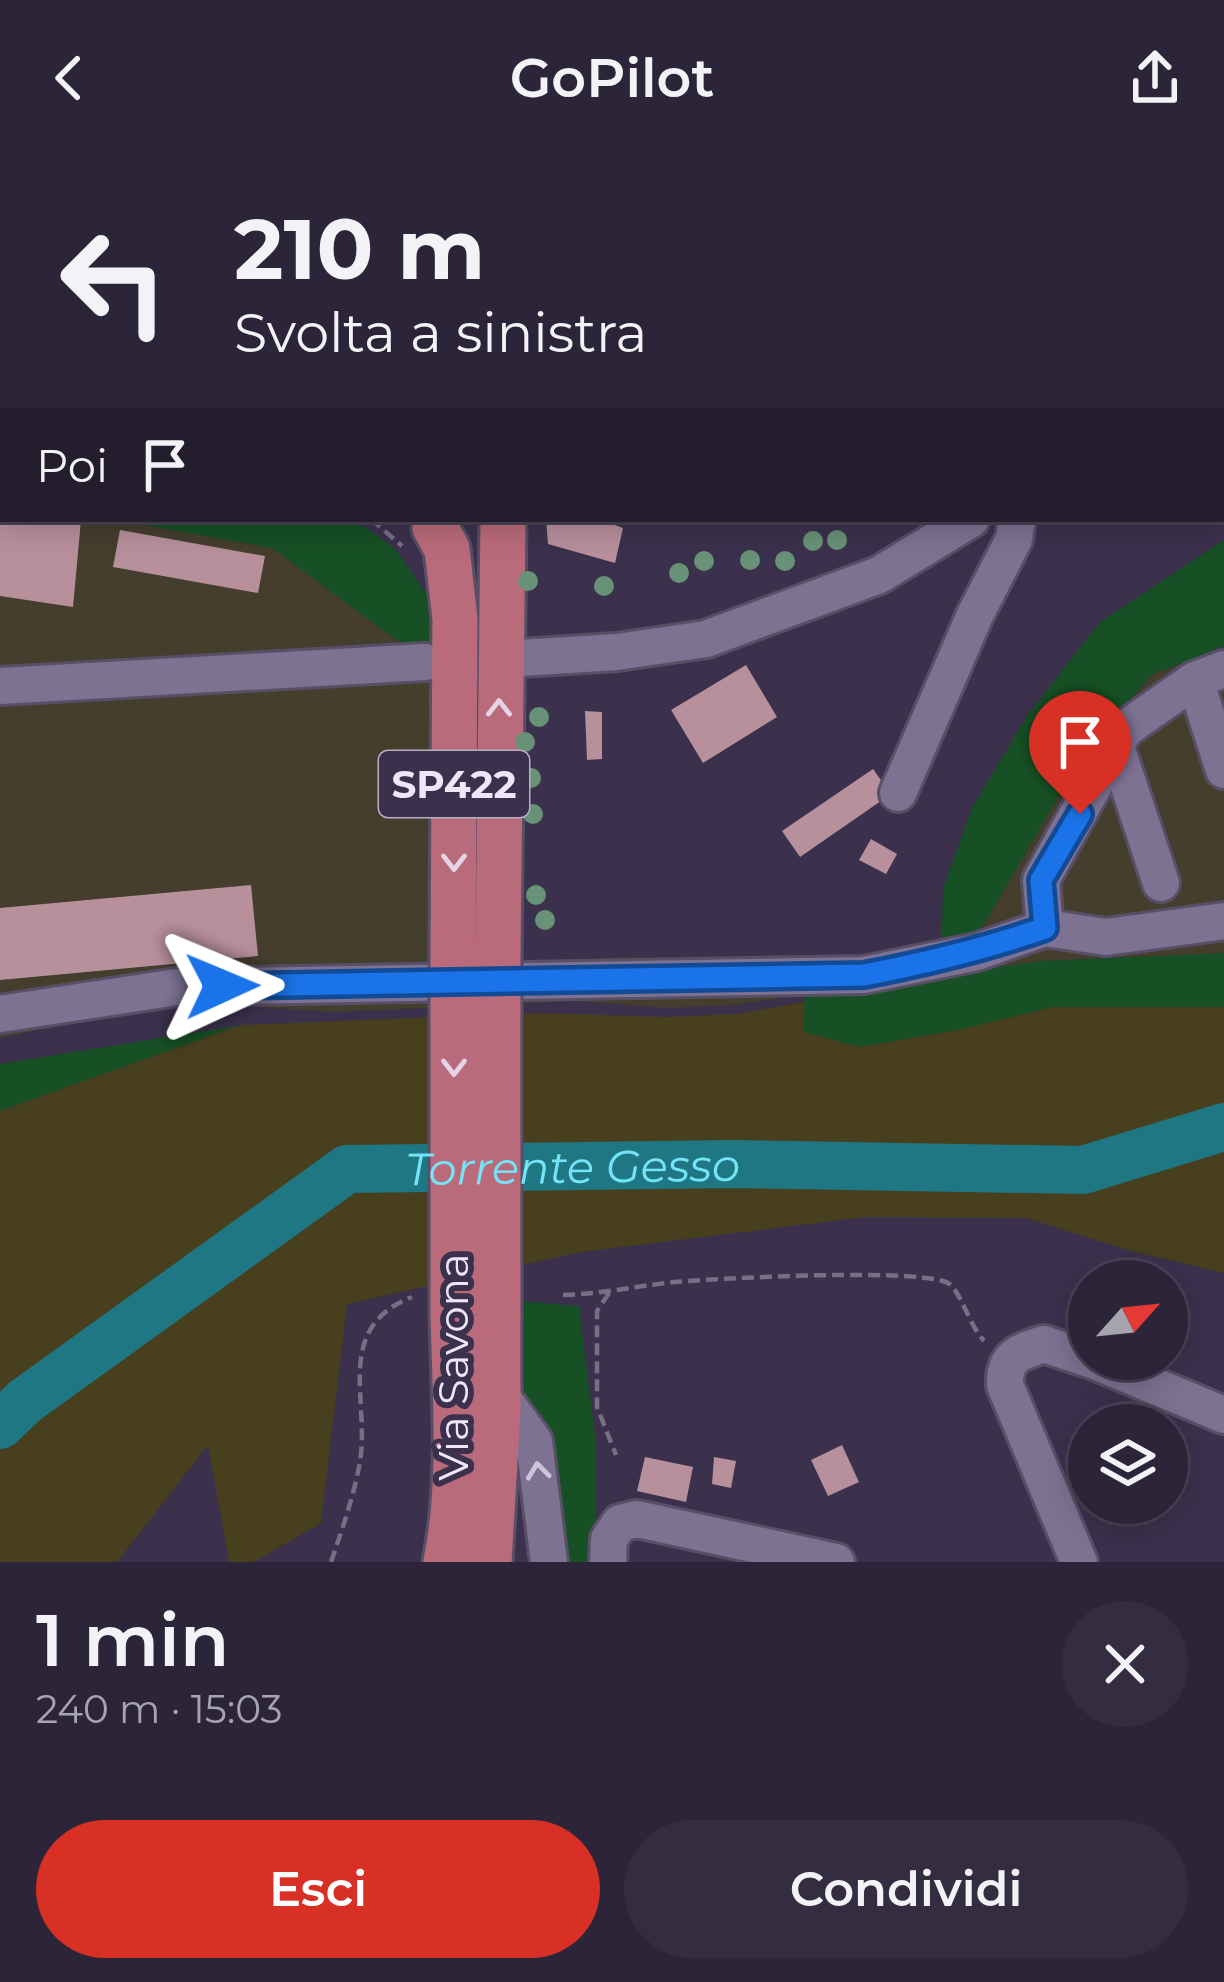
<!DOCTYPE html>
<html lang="it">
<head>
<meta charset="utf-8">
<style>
	:root { --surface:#2c253a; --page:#342d42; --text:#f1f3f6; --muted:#a6a5af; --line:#484254; --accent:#d93025 }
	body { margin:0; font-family:Montserrat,sans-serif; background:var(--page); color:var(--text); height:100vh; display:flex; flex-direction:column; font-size:45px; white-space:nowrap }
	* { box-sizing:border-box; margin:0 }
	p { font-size:39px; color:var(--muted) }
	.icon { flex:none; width:66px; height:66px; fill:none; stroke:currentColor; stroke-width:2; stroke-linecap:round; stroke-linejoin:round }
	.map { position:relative; height:1406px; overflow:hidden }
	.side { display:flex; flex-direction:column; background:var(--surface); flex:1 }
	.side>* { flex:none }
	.banner { position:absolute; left:0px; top:0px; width:1224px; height:366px; box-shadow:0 6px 30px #0003,0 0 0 3px var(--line); background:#2c253a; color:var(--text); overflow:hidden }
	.needle { width:78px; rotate:63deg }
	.tools { position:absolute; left:1068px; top:1104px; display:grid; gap:24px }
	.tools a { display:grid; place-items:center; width:120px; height:120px; border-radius:50%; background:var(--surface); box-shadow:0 6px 30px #0003,0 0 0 3px var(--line); font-size:60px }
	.pin { position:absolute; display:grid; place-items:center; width:102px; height:102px; color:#fff; margin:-123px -51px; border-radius:50% 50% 50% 0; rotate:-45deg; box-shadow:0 0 12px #0007 }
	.pin .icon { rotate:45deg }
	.me { position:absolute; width:132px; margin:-66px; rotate:89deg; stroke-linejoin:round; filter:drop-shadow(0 0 9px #0008) }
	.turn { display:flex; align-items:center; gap:42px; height:252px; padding:0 36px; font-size:54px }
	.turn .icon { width:156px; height:156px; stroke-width:2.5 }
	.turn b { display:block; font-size:84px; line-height:102px }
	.then { display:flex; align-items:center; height:114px; padding:0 36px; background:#0003; gap:24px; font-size:45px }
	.round { display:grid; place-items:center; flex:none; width:126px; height:126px; border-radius:63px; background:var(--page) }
	.head { display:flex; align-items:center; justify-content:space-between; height:204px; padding:0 36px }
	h1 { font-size:72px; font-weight:600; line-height:90px }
	.primary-button { display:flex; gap:24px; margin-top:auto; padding:24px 36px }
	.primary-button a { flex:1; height:138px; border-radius:72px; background:var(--accent); color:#fff; font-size:48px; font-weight:600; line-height:138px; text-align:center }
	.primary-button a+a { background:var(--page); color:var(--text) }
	header { display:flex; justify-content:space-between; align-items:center; height:156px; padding:0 36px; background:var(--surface); font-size:54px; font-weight:600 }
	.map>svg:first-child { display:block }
</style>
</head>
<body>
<header><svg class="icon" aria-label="back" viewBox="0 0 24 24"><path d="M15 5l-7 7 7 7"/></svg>GoPilot<svg class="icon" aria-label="share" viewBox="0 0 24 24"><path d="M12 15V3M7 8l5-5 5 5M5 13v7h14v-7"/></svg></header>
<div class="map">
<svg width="1224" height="1406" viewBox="0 0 1224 1406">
	<rect width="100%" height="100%" fill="#3b314d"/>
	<path fill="#453e2d" d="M0,293L3,363H110L272,392L433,511L434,809L633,801L873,805L976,782L1083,598L1152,519L1224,491V797L1041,805L733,849L669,852L573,845L334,856L176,846L0,882Z"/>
	<path fill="#175024" d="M525,0L3,3L0,293V1Z
		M110,363H354L395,393L427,439L433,511L272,392Z
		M1224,384V490L1151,519L1083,598L976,782L941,800L943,733L972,652L1027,560L1099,467Z
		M1224,797V851H1054L953,875L860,891L802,876L805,839L1041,805Z
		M241,869L0,955V908Z
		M518,1145L579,1150L595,1279L596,1406H559L518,1237Z"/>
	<path fill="#473f1e" d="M805,846L803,876L860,891L953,875L1054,851H1224V1117L1131,1095L1026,1062L865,1061L580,1096L347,1148L321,1367L254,1406H229L208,1289L117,1406H0V955L241,869L537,857L667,861L738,858Z"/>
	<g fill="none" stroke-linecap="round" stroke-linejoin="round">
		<path stroke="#207784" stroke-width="48" id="s1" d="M0,1269L25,1245L347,1013L731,1008L1083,1014L1224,971"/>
	</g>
	<path fill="#b7909c" d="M0,363L81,364L73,451L0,440Z
		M546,363H599L623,372L615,407L548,388Z
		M120,374L265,400L258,437L113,411Z
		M746,509L777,561L703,607L671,554Z
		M585,555L602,556V603L587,604Z
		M873,613L891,638L800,701L782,675Z
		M871,683L897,698L886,718L859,704Z
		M251,729L258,800L0,824V752Z
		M842,1289L859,1326L828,1340L811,1304Z
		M645,1301L693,1311L686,1346L637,1335Z
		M714,1301L736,1305L731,1332L712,1328Z"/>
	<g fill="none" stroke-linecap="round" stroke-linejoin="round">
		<g stroke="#574f66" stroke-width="42">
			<path id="minor" d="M774,0L775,3
				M867,0L868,3
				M965,0L966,3
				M1047,0L1048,3
				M701,3L713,0
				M1221,71L1224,69
				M0,173H3
				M0,256H3
				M520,502L617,496L706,483L879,419L971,363
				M1224,513L1195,524L1125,573L1041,724L1045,772L1106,781L1224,765
				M1195,524L1224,614
				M0,530L425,506
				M1116,591L1161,727
				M898,637L975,459L1014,383L1017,363
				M0,858L177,831L864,819L977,796L1045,772
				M1090,1203L1224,1259
				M497,1234L534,1285L549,1406
				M608,1406L609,1383L620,1367L637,1363L836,1406
				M1079,1406L1005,1229C1004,1200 1019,1196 1044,1188L1089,1203"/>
		</g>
		<g stroke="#574f66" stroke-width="51">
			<path id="major" d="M553,3L555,0
				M435,371L447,393L455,463L453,794
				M498,795L503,363
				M446,1406C462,1326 455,1241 453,1160
				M489,1406L498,1256V1157"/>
		</g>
		<path stroke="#776f87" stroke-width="4.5" stroke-dasharray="12 6" stroke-linecap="butt" d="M422,3L424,0
			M503,3L506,0
			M1136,3L1137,0
			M1221,252L1224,250
			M371,363L402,390
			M609,1137L597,1155V1251L616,1299
			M563,1139C601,1138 637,1130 674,1126C711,1123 933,1110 951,1129C964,1144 969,1168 984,1185
			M331,1406C342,1374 354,1339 360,1306C370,1242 333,1172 412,1141"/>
		<use href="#minor" stroke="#7d7292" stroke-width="36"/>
		<use href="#major" stroke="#ba6b7b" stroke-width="45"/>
		<g stroke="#574f66" stroke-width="51" stroke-linecap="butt">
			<path id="major-bridge" d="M453,794V1160
				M498,1157V795"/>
		</g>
		<use href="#major-bridge" stroke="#ba6b7b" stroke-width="45"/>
	</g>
	<g fill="#689277">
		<circle cx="837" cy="384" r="10"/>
		<circle cx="813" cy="385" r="10"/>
		<circle cx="750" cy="404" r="10"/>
		<circle cx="704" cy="405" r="10"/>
		<circle cx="785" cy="405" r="10"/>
		<circle cx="679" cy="417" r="10"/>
		<circle cx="528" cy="425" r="10"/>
		<circle cx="604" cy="430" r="10"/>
		<circle cx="539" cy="561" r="10"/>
		<circle cx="525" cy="586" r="10"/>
		<circle cx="531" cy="622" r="10"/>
		<circle cx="533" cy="658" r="10"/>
		<circle cx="536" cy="739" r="10"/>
		<circle cx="545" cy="764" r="10"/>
	</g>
	<defs><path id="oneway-chevron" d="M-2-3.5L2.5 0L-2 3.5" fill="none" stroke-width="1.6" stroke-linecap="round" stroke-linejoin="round" transform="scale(3)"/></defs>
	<g stroke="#e5d4e6">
		<use href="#oneway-chevron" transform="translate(499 552) rotate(-90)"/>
		<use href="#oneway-chevron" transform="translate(454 706) rotate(90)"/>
		<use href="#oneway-chevron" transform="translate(454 911) rotate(90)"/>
	</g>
	<use stroke="#cbc4da" href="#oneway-chevron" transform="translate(538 1315) rotate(-97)"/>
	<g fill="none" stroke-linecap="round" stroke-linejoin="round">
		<g stroke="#114b97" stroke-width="30">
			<path id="route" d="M222,830L864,819C926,807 985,793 1045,772L1041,724L1080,658"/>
		</g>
		<use href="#route" stroke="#1a73e8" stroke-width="21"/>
	</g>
	<g text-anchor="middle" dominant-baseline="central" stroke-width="12" stroke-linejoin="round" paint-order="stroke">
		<rect fill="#3b314d" stroke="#b8b0c5" stroke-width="3" x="379" y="595" width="150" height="66" rx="9"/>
		<g font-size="39" font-weight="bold" fill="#ede7f9">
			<text x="454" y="628">SP422</text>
		</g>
		<g font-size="42" fill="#ede7f9" stroke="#3b314d">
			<text transform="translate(453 1211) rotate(-90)">Via Savona</text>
		</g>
		<g font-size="45" font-style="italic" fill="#75e4f8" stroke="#3b314d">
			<text stroke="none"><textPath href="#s1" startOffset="657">Torrente Gesso</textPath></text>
		</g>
	</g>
</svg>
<div class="tools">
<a><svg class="needle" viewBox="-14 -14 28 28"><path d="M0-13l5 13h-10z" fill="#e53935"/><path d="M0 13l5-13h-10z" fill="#a6a5af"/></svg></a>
<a><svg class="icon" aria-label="layers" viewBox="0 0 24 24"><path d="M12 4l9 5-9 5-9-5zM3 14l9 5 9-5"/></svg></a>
</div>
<div class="pin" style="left:1080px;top:658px;background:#d93025"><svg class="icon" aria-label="arrive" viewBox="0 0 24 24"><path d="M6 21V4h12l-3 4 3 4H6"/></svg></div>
<svg class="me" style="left:222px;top:830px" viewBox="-20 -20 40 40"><path d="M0-17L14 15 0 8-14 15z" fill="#1a73e8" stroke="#fff" stroke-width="4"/></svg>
<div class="banner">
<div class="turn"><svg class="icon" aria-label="left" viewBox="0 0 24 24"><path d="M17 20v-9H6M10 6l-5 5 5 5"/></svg><div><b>210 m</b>Svolta a sinistra</div></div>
<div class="then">Poi<svg class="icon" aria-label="arrive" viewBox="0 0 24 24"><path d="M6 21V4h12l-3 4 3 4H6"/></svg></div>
</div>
</div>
<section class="side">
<div class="head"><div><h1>1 min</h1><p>240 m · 15:03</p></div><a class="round"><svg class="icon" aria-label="close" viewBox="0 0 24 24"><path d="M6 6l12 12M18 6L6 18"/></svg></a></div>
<div class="primary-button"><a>Esci</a><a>Condividi</a></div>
</section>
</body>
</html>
